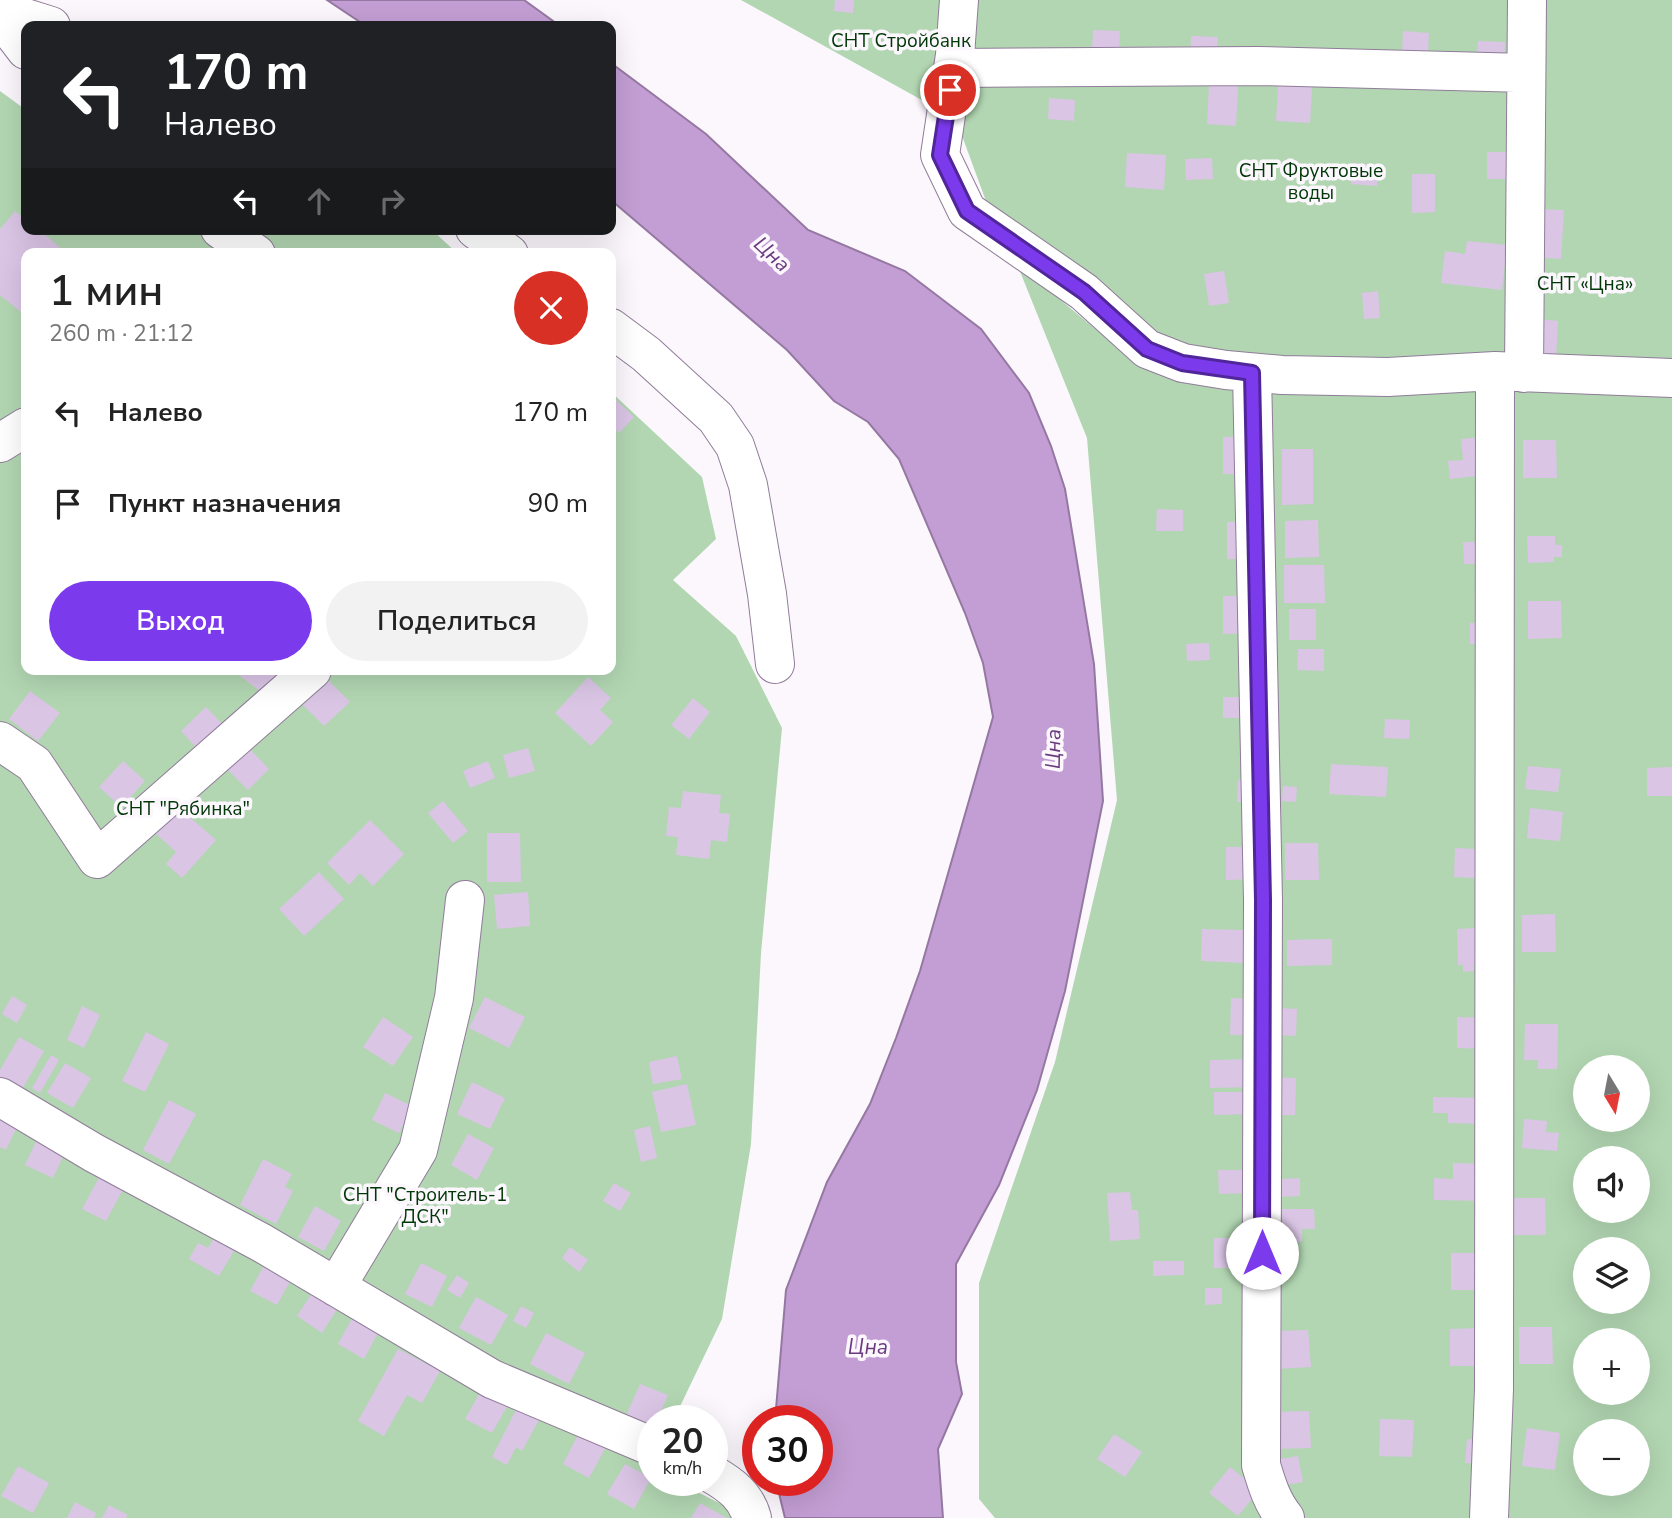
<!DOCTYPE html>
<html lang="ru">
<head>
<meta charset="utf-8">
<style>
	:root { --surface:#fff; --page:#f2f2f2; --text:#222; --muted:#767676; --accent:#7c3aed }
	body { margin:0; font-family:"Nunito Sans",sans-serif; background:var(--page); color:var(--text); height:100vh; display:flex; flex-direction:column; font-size:26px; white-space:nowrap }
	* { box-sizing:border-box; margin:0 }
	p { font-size:23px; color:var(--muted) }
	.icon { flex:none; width:38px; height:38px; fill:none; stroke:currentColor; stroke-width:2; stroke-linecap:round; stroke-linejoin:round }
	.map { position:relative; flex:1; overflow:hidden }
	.drawer { position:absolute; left:21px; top:248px; width:595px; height:427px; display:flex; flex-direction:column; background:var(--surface); border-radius:14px; box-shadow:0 7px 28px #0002 }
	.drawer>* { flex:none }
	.hud { position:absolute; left:21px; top:21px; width:595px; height:214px; border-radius:14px; box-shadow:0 7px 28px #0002; background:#202124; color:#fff; overflow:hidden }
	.needle { width:46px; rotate:170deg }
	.fabs { position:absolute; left:1573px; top:1055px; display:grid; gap:14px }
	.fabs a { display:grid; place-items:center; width:77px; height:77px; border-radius:50%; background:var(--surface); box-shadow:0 7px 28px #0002; font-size:35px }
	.speed { position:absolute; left:637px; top:1405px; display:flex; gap:14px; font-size:35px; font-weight:700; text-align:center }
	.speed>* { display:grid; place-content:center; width:91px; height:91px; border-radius:50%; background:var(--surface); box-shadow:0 7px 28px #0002; line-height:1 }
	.speed small { font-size:18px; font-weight:400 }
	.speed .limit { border:10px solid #d22; background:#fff; color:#111 }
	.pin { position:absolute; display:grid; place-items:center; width:60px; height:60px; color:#fff; margin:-30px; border:4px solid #fff; border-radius:50%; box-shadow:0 2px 7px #0007 }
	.me { position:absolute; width:77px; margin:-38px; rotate:0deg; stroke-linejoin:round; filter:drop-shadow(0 0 5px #0008) }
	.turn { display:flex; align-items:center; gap:24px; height:147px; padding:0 28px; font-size:32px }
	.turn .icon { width:91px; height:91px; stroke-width:2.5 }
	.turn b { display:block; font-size:49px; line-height:60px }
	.lanes { display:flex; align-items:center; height:66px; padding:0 28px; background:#0003; justify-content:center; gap:35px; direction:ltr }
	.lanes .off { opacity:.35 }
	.round { display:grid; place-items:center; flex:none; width:74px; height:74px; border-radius:37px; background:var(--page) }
	.headline { display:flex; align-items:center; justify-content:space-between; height:119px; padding:0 28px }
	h1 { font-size:42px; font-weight:600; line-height:52px }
	.cta { display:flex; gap:14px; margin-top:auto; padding:14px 28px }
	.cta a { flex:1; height:80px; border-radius:42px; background:var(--accent); color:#fff; font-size:28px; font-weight:600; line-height:80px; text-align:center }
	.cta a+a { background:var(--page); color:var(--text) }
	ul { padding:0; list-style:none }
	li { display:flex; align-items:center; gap:21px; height:91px; padding:0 28px }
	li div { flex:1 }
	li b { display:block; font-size:26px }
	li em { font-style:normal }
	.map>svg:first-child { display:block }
</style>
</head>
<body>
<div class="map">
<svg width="1672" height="1518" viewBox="0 0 1672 1518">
	<rect width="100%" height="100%" fill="#fbf7fd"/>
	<path fill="#b2d6b2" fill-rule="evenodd" d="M741,0H947L938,109Z
		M973,0H1672V372L1215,359L1147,328L994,223L961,133Z
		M0,91L26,110V229H431L458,254H26V670H611V392L702,477L716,539L673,580L736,636L782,728L761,953L751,1144L722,1319L673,1421H653V1462L650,1467L653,1468V1480L676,1481L731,1509L734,1518H0Z
		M1017,264L1133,360L1672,393V1518H995L979,1499V1283L1055,1062L1117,800L1087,438ZM1586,1068H1638V1120H1586ZM1586,1158H1638V1211H1586ZM1586,1250H1638V1302H1586ZM1586,1340H1638V1393H1586ZM1586,1432H1638V1484H1586Z"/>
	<path fill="#c39ed4" stroke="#9578a2" stroke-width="2" d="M327,0H524L560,26H366Z
		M611,63L706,134L808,230L905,271L981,329L1029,393L1051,446L1065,489L1094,664L1103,801L1065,991L1037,1090L999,1185L956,1264V1362L962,1394L938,1449L943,1518H785L776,1481L817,1480V1421H775L786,1290L827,1182L870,1104L896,1038L920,971L993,717L983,663L965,613L899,459L868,422L834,401L787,350L611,200Z"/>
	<path fill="#dac5e5" d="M835,0H854L853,13L834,11Z
		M1093,30L1120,31L1119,53L1092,51Z
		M1403,31L1429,33L1428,54L1402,52Z
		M1191,36L1218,37L1216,58L1190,57Z
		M1478,41L1505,42L1504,64L1477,62Z
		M1209,84L1238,86L1236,126L1207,124Z
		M1278,85L1312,86L1310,123L1276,121Z
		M1049,98L1075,100L1074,121L1048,119Z
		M1487,152H1509V179H1487Z
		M1127,153L1166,155L1164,190L1125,187Z
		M1212,158L1213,179L1186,180L1185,159Z
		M1352,163L1378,165L1377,186L1351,184Z
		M1412,174H1435V212L1412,213Z
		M1537,209L1564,210L1561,259L1534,257Z
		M15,211L26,220V229H38L68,254H26V316L0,295V229Z
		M1467,241L1507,245L1502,290L1441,283L1445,251L1465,254Z
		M1224,271L1229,303L1209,306L1204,274Z
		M1378,291L1380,318L1364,319L1362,293Z
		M1535,319L1558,321L1556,357L1533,356Z
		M611,395L634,417L619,433L611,424Z
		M1256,436V474H1223V437Z
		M1494,436L1498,474L1450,479L1448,461L1463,460L1461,439Z
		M1523,440H1556L1557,478H1523Z
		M1282,449H1313V504L1282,505Z
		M1157,509L1183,510V531H1156Z
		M1318,520L1319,557L1285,558V521Z
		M1260,521V559H1227V522Z
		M1527,536H1555V545H1562V557H1554V562L1528,563Z
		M1463,542H1497V563L1464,564Z
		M1284,565H1324L1325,603H1284Z
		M1256,595V633L1223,634V596Z
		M1528,601H1561L1562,638L1528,639Z
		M1289,609H1316V640H1289Z
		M1470,623H1497L1496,644H1470Z
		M1209,643L1210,660L1187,661L1186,644Z
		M1298,649H1324V671L1297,670Z
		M245,670H283L264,694L240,676Z
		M588,677L611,698L600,710L613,722L591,746L555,713Z
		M329,681L350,702L324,726L303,705Z
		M30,691L60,713L38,741L9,719Z
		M1223,697H1257V718H1223Z
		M693,698L710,712L689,739L671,725Z
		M206,707L227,729L201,753L181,731Z
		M1385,719L1410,720L1409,739L1384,738Z
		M248,747L269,769L248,790L227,769Z
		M528,748L535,771L509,778L503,755Z
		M123,761L145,781L121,807L99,787Z
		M488,761L495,778L470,788L463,771Z
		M1331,764L1388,767L1386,797L1329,794Z
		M1528,766L1561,769L1558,792L1525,789Z
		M1672,767V796H1647V768Z
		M1238,780L1256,781L1255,802H1237Z
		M1283,786L1297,787L1296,802L1282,801Z
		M683,791L721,795L719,813L730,814L727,842L711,840L709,859L676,855L678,837L666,836L669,807L681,808Z
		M443,801L468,831L453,843L428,813Z
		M177,806L216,840L182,878L166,864L176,852L154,832Z
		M1530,808L1563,812L1560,841L1527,838Z
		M370,820L404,854L373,886L360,873L349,885L327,863Z
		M487,833H520L521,882H487Z
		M1285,843H1318L1319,880H1285Z
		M1226,847H1254L1255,879L1226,880Z
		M1455,848L1500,850L1498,879L1454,877Z
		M319,872L344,899L304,936L279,909Z
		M528,892L530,926L497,929L494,895Z
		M1555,914L1556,952H1522V915Z
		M1477,928L1491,964H1474V971L1463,972V965H1458L1457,929Z
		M1202,929L1244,930L1243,963L1201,961Z
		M1332,939V965L1287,966V940Z
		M12,996L27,1005L17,1023L2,1014Z
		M485,997L525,1017L509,1048L469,1028Z
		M1231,998L1256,999L1255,1035H1230Z
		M82,1006L100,1015L84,1048L67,1040Z
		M1279,1008L1297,1009L1296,1036L1279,1035Z
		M383,1017L413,1037L393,1066L363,1047Z
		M1457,1017L1494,1018L1493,1049L1457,1048Z
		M1525,1024H1558L1557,1069H1538V1060H1524Z
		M146,1032L169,1044L145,1092L122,1081Z
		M19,1037L44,1051L20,1093L0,1082V1070Z
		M51,1055L59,1060L40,1093L32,1088Z
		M677,1056L682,1079L653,1084L649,1062Z
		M1257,1059V1087L1210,1088V1060Z
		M65,1063L91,1078L73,1108L47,1093Z
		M1272,1077L1296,1078L1295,1115H1271Z
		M472,1082L505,1098L490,1129L457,1114Z
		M687,1084L696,1125L661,1132L652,1092Z
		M1214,1092H1253V1114L1214,1115Z
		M385,1093L412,1106L399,1133L372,1120Z
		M1433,1097L1483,1098L1482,1124L1448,1123V1113H1433Z
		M169,1100L196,1114L169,1164L143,1150Z
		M0,1108L21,1118L6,1150L0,1147Z
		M1524,1119L1547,1121L1546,1132L1559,1133L1557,1151L1522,1148Z
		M650,1126L657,1158L641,1162L634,1130Z
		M40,1133L68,1146L53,1178L25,1165Z
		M468,1134L494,1148L477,1180L451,1165Z
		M263,1159L292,1174L285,1187L293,1191L276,1224L240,1205Z
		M1453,1163L1483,1164V1201L1434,1200V1178L1453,1179Z
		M1218,1170H1252V1193L1219,1194Z
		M102,1172L126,1184L106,1221L82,1209Z
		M1300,1178V1196L1279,1197V1179Z
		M614,1183L631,1193L620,1211L603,1201Z
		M1130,1192L1132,1210H1138L1140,1239L1110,1241L1107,1193Z
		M1512,1198H1545L1546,1235H1513Z
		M315,1206L341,1221L324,1251L298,1237Z
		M1274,1209H1314L1315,1229H1302V1242H1275Z
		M217,1233L238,1244L219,1276L189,1259L198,1243L208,1248Z
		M1214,1238H1247V1268H1214Z
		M570,1247L588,1260L579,1272L562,1258Z
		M1451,1253H1484L1485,1290H1451Z
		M267,1260L294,1274L277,1305L250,1291Z
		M1153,1261H1184V1275L1153,1276Z
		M421,1263L447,1276L432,1307L405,1294Z
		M457,1275L469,1283L460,1298L447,1290Z
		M316,1287L341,1303L322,1333L297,1316Z
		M1205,1288H1222V1304L1205,1305Z
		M476,1297L508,1315L491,1345L459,1328Z
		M521,1306L534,1313L526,1328L513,1321Z
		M355,1313L381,1327L364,1359L338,1344Z
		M1519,1327H1552L1553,1364H1519Z
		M1483,1328V1366H1450V1329Z
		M1308,1330L1311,1367L1277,1369L1275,1331Z
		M546,1333L585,1353L569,1384L530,1364Z
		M398,1349L440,1371L422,1403L407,1395L384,1436L358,1421Z
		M640,1384L668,1395L657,1421H653V1427L626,1416Z
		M482,1389L509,1403L492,1433L465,1419Z
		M518,1406L540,1418L522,1451L516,1447L507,1465L492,1457Z
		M1309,1411L1311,1448L1278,1449L1276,1412Z
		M1380,1419L1414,1420L1412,1457L1379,1456Z
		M1527,1428L1560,1433L1555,1470L1522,1466Z
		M579,1433L606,1447L589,1478L563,1464Z
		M1114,1434L1142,1452L1125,1477L1097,1459Z
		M1467,1439L1483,1440L1481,1464L1465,1463Z
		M1298,1456L1303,1482L1279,1486L1274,1460Z
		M625,1464L651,1478L634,1509L607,1494Z
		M18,1466L49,1483L33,1513L1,1496Z
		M1230,1467L1259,1490L1238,1516L1209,1493Z
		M75,1502L96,1513L94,1518H67Z
		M700,1503L727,1518H691Z
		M109,1505L128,1515L126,1518H102Z"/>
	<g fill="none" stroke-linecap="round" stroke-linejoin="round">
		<g stroke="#907c99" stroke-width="40">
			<path id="minor" d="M959,0L955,55L940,155L967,211L1084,292L1147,349L1183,363L1226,370L1282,375L1388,377L1495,371L1672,378
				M0,10L51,26
				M0,16L26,50
				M953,68L1258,66L1526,73
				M220,229L256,254
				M475,229L509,254
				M611,328L646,354L716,418L735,446L748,485L767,594L775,664
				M1252,373L1263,900L1261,1465C1267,1485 1272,1502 1285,1518
				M1524,373L1527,0
				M0,443L26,427
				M0,741L34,764L97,859L312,670
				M0,1097L94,1153L262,1243L492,1379L653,1447
				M336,1287L418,1150L454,998L465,900
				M712,1474C731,1485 746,1496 752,1518
				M1489,1518L1494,1389L1495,371"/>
		</g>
		<use href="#minor" stroke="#fff" stroke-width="38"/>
	</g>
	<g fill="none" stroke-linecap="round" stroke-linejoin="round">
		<g stroke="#51269a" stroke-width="18">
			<path id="route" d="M950,90L940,155L967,211L1084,292L1147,349L1182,363L1252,373L1263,900L1262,1253"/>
		</g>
		<use href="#route" stroke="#7c3aed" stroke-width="12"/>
	</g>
	<g text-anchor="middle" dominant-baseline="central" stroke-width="7" stroke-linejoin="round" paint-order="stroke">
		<g font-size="19" fill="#003706" stroke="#fbf7fd">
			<text x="901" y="41">СНТ Стройбанк</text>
			<text x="1311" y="171">СНТ Фруктовые<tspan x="1311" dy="22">воды</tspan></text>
			<text x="1585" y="284">СНТ «Цна»</text>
			<text x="183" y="809">СНТ "Рябинка"</text>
			<text x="425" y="1195">СНТ "Строитель-1<tspan x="425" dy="22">ДСК"</tspan></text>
		</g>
		<g font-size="21" font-style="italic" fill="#693a7d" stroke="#fbf7fd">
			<text transform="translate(772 254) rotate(43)">Цна</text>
			<text transform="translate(1053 749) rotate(-89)">Цна</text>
			<text x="868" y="1347">Цна</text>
		</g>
	</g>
</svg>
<div class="fabs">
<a><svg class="needle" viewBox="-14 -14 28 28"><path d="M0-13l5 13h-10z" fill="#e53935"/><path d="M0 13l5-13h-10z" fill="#767676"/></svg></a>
<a><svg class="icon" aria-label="sound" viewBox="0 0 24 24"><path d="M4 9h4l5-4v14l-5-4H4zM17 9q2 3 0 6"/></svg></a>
<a><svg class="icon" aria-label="layers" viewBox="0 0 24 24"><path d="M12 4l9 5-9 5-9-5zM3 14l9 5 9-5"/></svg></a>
<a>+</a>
<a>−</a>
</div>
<div class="speed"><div>20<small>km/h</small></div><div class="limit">30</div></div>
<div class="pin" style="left:950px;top:90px;background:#d93025"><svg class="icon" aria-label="arrive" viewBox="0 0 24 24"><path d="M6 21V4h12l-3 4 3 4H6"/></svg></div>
<svg class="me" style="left:1262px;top:1253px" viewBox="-20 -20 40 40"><circle r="19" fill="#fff"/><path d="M0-13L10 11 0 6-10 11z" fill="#7c3aed"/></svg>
<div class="hud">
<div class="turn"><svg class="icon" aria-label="left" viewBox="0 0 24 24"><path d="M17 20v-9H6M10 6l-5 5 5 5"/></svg><div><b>170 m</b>Налево</div></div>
<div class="lanes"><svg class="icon" aria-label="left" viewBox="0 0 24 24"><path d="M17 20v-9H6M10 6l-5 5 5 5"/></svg><svg class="icon off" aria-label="ahead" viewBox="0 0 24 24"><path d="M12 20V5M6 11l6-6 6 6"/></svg><svg class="icon off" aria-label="right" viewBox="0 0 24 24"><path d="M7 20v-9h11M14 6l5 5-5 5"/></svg></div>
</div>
<section class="drawer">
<div class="headline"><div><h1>1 мин</h1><p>260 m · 21:12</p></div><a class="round" style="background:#d93025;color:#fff"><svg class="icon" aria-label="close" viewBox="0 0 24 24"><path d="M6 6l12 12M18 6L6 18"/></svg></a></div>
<ul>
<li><svg class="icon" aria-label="left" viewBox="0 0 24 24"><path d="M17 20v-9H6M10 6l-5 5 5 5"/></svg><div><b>Налево</b></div><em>170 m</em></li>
<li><svg class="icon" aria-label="arrive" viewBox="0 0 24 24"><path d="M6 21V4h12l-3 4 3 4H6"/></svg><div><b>Пункт назначения</b></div><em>90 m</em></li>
</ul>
<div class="cta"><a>Выход</a><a>Поделиться</a></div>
</section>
</div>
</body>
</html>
